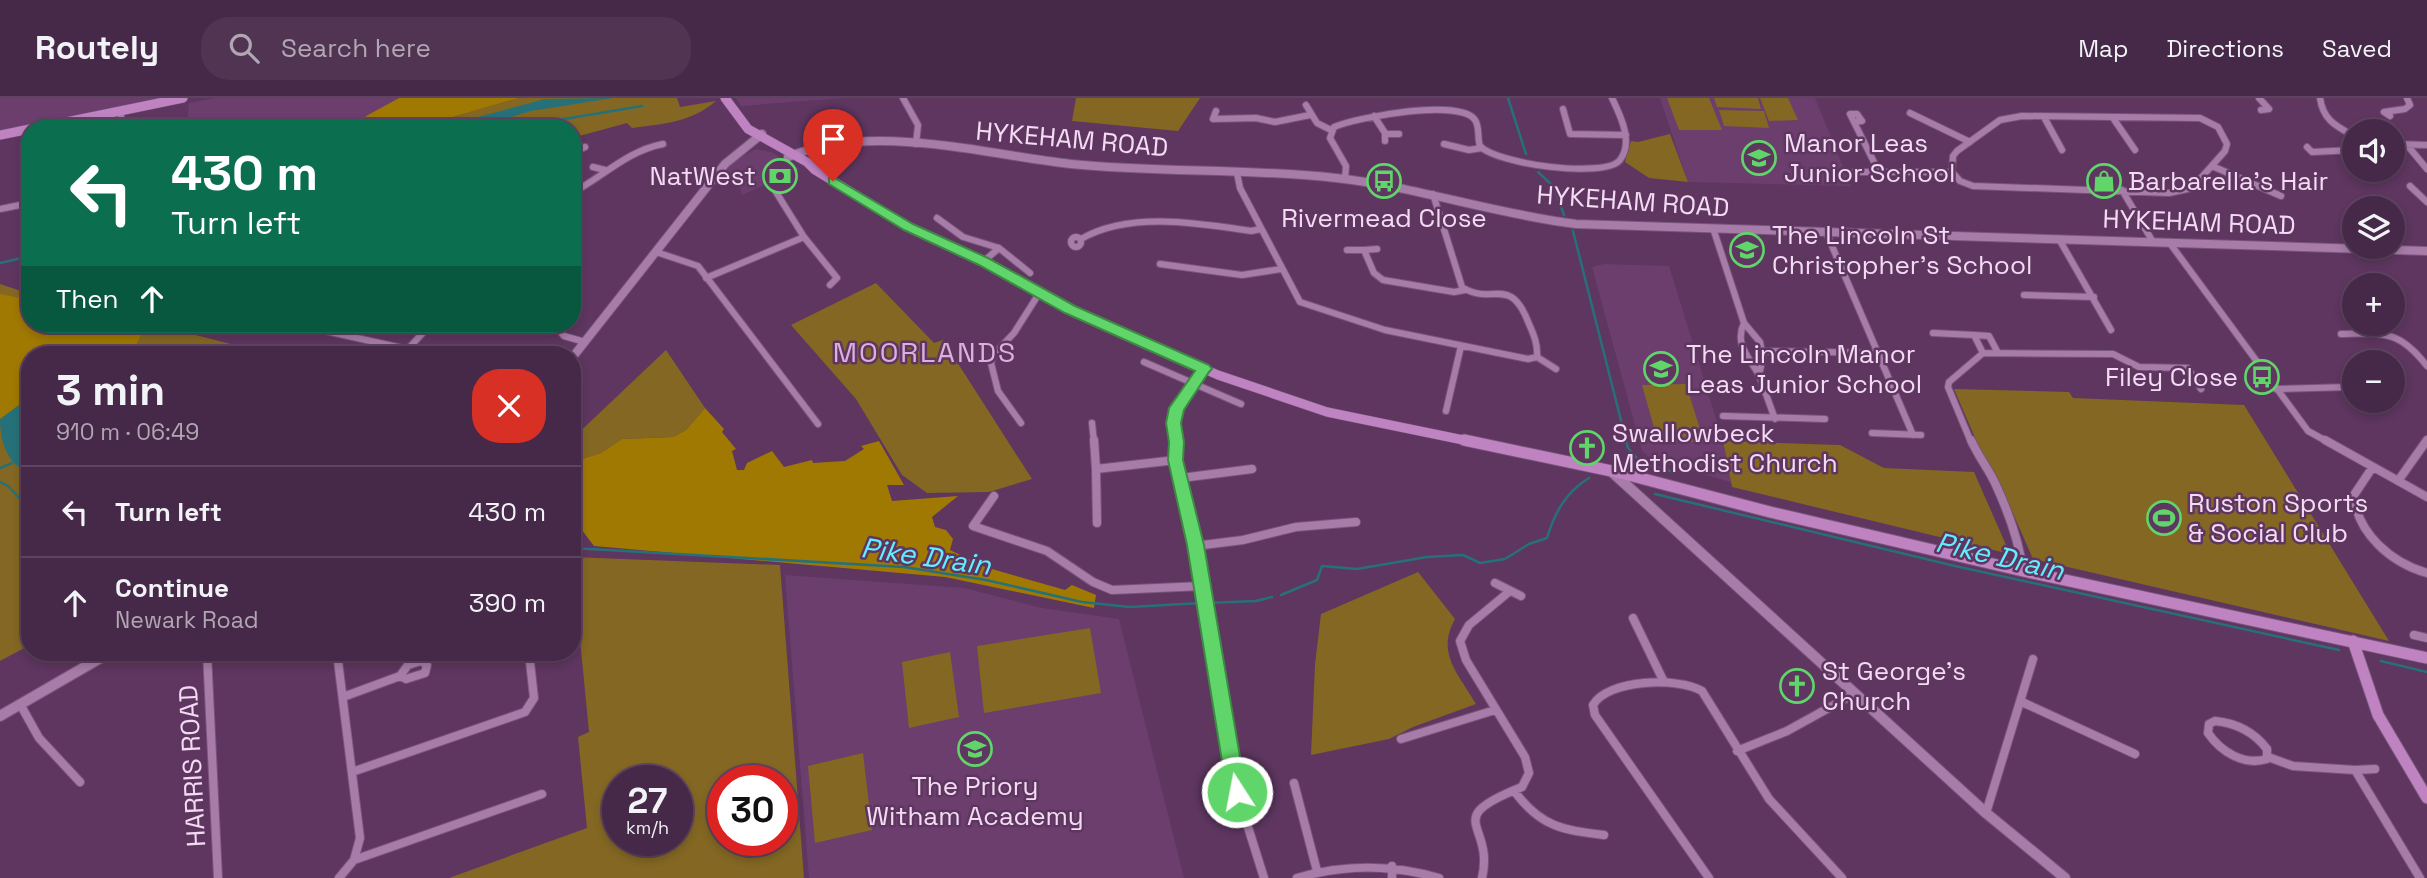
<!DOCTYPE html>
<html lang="en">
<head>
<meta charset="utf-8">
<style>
	:root { --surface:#462848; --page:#503452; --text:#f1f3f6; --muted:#b0a6b4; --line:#5e4460 }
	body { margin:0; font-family:"Space Grotesk",sans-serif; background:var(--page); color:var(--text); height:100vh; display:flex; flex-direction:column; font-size:26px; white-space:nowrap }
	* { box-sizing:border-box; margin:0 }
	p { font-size:23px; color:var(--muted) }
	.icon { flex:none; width:38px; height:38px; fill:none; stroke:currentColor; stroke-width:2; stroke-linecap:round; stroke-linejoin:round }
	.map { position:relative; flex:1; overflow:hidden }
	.details { position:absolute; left:21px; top:248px; width:560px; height:315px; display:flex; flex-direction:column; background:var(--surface); border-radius:28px; box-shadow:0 4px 10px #0003,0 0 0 2px var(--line) }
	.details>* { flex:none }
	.banner { position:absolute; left:21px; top:21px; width:560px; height:214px; border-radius:28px; box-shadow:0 4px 10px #0003,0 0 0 2px var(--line); background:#0b6e4f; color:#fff; overflow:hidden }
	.fabs { position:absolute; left:2342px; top:21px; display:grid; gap:14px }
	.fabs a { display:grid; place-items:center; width:63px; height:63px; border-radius:50%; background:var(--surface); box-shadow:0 4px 10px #0003,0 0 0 2px var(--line); font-size:35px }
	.speed { position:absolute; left:602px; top:667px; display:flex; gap:14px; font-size:35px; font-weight:700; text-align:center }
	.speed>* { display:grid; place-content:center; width:91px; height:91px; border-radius:50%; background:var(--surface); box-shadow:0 4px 10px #0003,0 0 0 2px var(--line); line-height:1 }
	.speed small { font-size:18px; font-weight:400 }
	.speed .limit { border:10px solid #d22; background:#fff; color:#111 }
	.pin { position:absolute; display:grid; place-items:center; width:60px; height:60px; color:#fff; margin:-72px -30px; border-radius:50% 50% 50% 0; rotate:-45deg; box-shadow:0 0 7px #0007 }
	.pin .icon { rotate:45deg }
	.me { position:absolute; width:77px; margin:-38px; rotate:349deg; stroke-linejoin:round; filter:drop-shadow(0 0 5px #0008) }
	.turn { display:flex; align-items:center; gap:24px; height:147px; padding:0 35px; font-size:32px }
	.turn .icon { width:91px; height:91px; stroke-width:2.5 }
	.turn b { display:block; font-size:49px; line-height:60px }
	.then { display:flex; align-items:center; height:66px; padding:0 35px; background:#0003; gap:14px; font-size:26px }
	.round { display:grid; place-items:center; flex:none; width:74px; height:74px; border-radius:28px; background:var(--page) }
	.overview { display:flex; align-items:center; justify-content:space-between; height:119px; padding:0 35px }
	h1 { font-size:42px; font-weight:700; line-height:52px }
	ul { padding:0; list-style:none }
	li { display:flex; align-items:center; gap:21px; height:91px; padding:0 35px; border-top:2px solid var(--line) }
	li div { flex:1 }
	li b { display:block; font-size:26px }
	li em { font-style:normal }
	header { display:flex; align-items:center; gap:42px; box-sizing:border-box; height:98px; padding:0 35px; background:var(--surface); border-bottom:2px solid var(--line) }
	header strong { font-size:33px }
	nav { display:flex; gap:38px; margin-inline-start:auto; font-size:24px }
	.search { width:490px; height:63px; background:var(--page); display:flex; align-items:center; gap:18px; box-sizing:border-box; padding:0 24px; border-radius:28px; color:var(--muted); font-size:26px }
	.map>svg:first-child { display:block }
</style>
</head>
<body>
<header>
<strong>Routely</strong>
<div class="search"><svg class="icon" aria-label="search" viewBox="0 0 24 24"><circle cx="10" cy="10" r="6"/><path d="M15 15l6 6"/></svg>Search here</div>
<nav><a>Map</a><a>Directions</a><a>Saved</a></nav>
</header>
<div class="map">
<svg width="2427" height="780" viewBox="0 0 2427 780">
	<rect width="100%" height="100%" fill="#5e3660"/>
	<path fill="#6b3e6e" d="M0,0H174L0,35Z
		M214,0H399L366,18L368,30H187L189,5Z
		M736,0H844L741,8Z
		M1660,0H1815L1851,88L1688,84Z
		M756,51L771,54L800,71L742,97L740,90L720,78L735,62Z
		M1604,166L1669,168L1723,343L1731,384L1652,362L1642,353L1592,169Z
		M785,477L964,490L1042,510L1119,521L1184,780H809Z"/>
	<path fill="#836723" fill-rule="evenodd" d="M519,0H677L680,9L716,3C692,24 663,26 632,30L627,25L572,40V30H415Z
		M1076,0H1200L1178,33L1072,23Z
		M1667,0H1709L1722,32H1679Z
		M1714,0H1758L1761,11L1717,9Z
		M1760,0H1788L1798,22L1769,23Z
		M1719,12L1764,13L1769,30L1724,28Z
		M1670,36L1688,84L1649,80L1625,64L1631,43L1638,44Z
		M876,185L934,245L943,242L1032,381L989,394L927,395L902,377L856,301L791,227Z
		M0,186L30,196V226H153L273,257H30V547L0,563Z
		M666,252L705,310L686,332L673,339L622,341L601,355L575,363L572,341Z
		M1686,286L1704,344H1658L1642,287Z
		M1954,291L2069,294L2073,300L2244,307L2389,543L2033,461L1997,379L1985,363Z
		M1723,343L1840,347L1884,370L1974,374L2010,456L1732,389Z
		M572,459L780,467L804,780H449L587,730L578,639L589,634ZM618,682H677V742H618ZM723,682H782V742H723Z
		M1418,474L1455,521C1436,555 1458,575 1476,606L1413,629L1389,641L1311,657L1315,566L1321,516Z
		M1090,530L1101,595L984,615L977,548Z
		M950,554L959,619L909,630L902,564Z
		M863,655L872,732L815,745L808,668Z"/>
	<path fill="#a07903" d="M399,0H519L415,30H368L366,18Z
		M0,196L30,202V226H131L145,229L131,257H30V299L0,321Z
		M705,310L724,331L722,334L736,351L732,353L737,372H744L747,365L772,353L784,369L812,362L813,365L845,363L864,351L861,348L879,343L904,387H887L892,403L958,398L932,419L935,429L946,432L953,441L950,452L985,469L1065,492L1072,487L1096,497L1094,510L945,479L594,448L578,427L572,426V374L577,372L575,363L601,355L622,341L673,339L686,332Z"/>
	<path fill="#267179" d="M613,0L531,13L475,30H437L545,1Z
		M30,299V374C7,368 0,342 0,321Z"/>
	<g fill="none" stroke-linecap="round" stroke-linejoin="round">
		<path stroke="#267179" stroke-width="2.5" d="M1508,0L1526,56
			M510,30L642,8
			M1538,74L1554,89L1564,117
			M1573,133L1628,350L1642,366L1671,373
			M0,165L30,158
			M0,370L12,365
			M0,384L8,388L25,406H30
			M1655,396L1955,468L2339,552
			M572,450L904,469L986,482L1082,504L1130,509L1201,505
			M1281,497L1317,482L1322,468L1357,471L1427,459L1463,457L1480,465L1505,461L1529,446L1547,440C1555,414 1566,394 1589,380
			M1208,505L1256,503L1272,499
			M2381,563L2427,574"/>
		<g stroke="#775579" stroke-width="8">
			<path id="street-far1" d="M903,0L918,27L916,46
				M2259,0L2269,11L2261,12
				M2320,0C2323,22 2336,28 2354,38
				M1306,7L1317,25L1331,32
				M1563,11L1570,36L1626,37
				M1216,13L1213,21L1256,20L1275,24L1310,17
				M1910,15L1970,44
				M1850,16H1857L1862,23L1854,24Z
				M1374,18L1385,35V43
				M2022,18L2200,20L2218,29L2227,46L2225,53L2192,90L2169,95L1973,88L1960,83L1952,74L1953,58L1957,53L2000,22Z
				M2390,18L2384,14L2405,11L2410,7L2407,0
				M2044,19L2062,52
				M2113,20L2135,52
				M1854,24L1879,74
				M119,30L122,12
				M1385,36H1399
				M1444,46L1469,52L1482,50
				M2392,46L2427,47
				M2407,47L2427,71
				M2307,49L2312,54L2354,52
				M572,55L585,49
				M2212,68L2281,98
				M593,69L605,72
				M1854,74H1952
				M1237,75L1240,90L1300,204L1385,232L1528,261L1537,259C1538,247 1534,237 1529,226C1510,175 1492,209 1462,189L1433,96
				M1345,81L1346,68L1330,40L1334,29C1357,19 1461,0 1475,22C1480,29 1477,40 1480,48C1496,66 1605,81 1620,62C1634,44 1620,17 1612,0
				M778,82L771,86L804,139L837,180L830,187
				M2410,88L2427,104
				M2122,92L2153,144
				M572,95C604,78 627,53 663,46
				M0,111L30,105
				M937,120L963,139L999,150L983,164
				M1713,130L1744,225C1734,246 1749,259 1759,277
				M1826,134L1913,337
				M1071 144a5 5 0 1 1 10 0a5 5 0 1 1-10 0Z
				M1081,141C1129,113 1198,125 1251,133L1261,131
				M2059,141L2111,232
				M2169,144L2308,333L2328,344
				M999,150L1030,175
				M1347,152H1364L1374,175L1383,182L1454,194L1465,192
				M1364,152L1377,151
				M656,154L698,168L818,326
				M1160,166L1242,177L1281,171
				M706,180L804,139
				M2024,197L2094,199
				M1744,225L1760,244L1763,259L1759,277L1775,321
				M320,226L326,233L433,257
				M554,226L564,238L585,244
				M229,230L242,226
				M1933,235L1974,237
				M2341,236C2384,235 2399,232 2427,268
				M408,251L431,226
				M1763,253L1880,255
				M1983,255L1974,237L1989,238L1998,255
				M1537,259L1556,271
				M1144,264L1241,306
				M2276,291L2349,289
				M1446,313L1461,248
				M1723,318L1825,321
				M1021,325L998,293L991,265L994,256L1014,235L1040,194
				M1092,325L1094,344
				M1872,335L1921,337
				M1175,344L1174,317L1204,271
				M1971,344L1948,289L1949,284L1983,255L2113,256L2139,269L2188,270L2201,291
				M2425,344L2427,342"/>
		</g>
		<g stroke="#775579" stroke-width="10">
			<path id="street" d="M1094,342L1096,371L1176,362
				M1175,342L1176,362L1195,448L1237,694L1264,780
				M1971,342C1978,358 1988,370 1995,385C2008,413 2019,442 2023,473
				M2325,342L2427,399
				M2372,370L2354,397C2357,436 2392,465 2427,475
				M1096,371L1097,425
				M1181,380L1252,371
				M2398,383L2427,342
				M994,398L973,428L1047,453L1093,484L1112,492L1203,488
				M1195,448L1243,442L1296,429L1356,424
				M1495,485L1521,498
				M1633,520L1664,584
				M2414,537L2427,540
				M207,555L218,780
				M337,555L360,740L354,762L339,780
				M421,563L427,567L425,575L406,581L400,578L408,567Z
				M343,599L400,578
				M2022,604L2135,656
				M20,606L39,640L80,684
				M2215,623C2236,625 2254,634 2267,651V661C2244,668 2221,654 2208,635L2209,626Z
				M1401,641L1495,612
				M1737,653L1787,633L1854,596
				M2268,659L2293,668L2355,672L2420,780
				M2355,672L2375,671
				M352,674L525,614L534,600L529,555
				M1294,685L1317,773
				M1515,694C1541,729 1563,732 1604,737
				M1986,715L2033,561
				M354,762L542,696
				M1392,768V780
				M1297,780C1345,766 1390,766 1439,780
				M1482,780C1495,724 1439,722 1522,689L1529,675L1525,659L1466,562L1460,543L1469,527L1510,493
				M1709,780L1595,617L1593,607C1608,581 1678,579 1702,593L1769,701L1842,780"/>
		</g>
		<g stroke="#775579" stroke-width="10">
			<path id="secondary-far1" d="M788,59C872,24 982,56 1071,66C1159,75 1248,70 1336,80C1417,89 1495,116 1576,126L2427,153
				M572,260L725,66L762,36"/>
		</g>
		<g stroke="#775579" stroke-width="12">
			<path id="secondary" d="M1611,373L1986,715L2065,780
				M0,618L109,555"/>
		</g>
		<g stroke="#775579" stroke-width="10">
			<path id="primary-far1" d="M725,0L748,31L807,64L815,72L908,129L983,164L1083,218L1218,277L1327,314L1473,344
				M37,30L183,0
				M0,37L30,31"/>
		</g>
		<g stroke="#775579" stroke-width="13">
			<path id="primary" d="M1464,342L1621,375L1770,414L2023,473L2427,560
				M2353,543L2378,617L2427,700"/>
		</g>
		<use href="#street-far1" stroke="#a87ca9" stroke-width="6"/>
		<use href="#street" stroke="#a87ca9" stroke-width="8"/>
		<use href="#secondary-far1" stroke="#a87ca9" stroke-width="8"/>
		<use href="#secondary" stroke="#a87ca9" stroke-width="10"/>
		<use href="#primary-far1" stroke="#bf83c2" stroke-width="9"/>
		<use href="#primary" stroke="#bf83c2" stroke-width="11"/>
	</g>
	<path fill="#60d56a" stroke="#3e8a45" stroke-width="2" d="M833,79L913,126L988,160L1075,208L1209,267L1212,271L1209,274L1184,312L1181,325L1184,344L1183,362L1204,447L1246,694L1244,700L1237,703L1230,700L1227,694L1187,447L1168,362L1169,344L1166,325L1169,310L1195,273L1065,215L979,167L904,132L829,86V80Z"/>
	<defs>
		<g id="school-ring" transform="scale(1.75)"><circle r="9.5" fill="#5e3660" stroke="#60d56a" stroke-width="1.5"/><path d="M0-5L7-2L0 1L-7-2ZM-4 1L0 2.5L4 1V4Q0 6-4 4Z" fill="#60d56a"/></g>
		<g id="bank-ring" transform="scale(1.75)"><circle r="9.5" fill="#5e3660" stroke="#60d56a" stroke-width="1.5"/><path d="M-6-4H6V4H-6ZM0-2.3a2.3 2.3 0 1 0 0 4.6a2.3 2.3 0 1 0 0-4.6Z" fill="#60d56a"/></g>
		<g id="bus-ring" transform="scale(1.75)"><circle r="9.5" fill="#5e3660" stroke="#60d56a" stroke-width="1.5"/><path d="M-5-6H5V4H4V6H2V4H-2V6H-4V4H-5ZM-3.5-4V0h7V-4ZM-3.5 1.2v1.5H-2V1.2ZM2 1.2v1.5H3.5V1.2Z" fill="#60d56a"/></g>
		<g id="shop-ring" transform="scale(1.75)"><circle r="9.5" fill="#5e3660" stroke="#60d56a" stroke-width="1.5"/><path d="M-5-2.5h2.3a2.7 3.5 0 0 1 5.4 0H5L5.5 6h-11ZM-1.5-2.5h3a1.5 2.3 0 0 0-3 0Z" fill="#60d56a"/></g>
		<g id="church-ring" transform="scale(1.75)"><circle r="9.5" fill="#5e3660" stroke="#60d56a" stroke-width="1.5"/><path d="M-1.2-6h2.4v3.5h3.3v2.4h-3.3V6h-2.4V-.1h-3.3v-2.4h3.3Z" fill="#60d56a"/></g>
		<g id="stadium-ring" transform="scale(1.75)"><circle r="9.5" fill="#5e3660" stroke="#60d56a" stroke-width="1.5"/><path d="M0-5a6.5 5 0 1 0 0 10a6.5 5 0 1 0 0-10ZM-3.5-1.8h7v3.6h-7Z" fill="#60d56a"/></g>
	</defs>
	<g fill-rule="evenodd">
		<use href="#school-ring" x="1759" y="60"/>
		<use href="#bank-ring" x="780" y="78"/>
		<use href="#bus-ring" x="1384" y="83"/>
		<use href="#shop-ring" x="2104" y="83"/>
		<use href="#school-ring" x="1747" y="152"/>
		<use href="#school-ring" x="1661" y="271"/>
		<use href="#bus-ring" x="2262" y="279"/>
		<use href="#church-ring" x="1587" y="350"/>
		<use href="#stadium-ring" x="2164" y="420"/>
		<use href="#church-ring" x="1797" y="588"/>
		<use href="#school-ring" x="975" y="651"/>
	</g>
	<g text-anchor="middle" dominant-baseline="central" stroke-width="5" stroke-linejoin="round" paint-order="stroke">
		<g font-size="26" fill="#f3dbf4" stroke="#5e3660">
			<text transform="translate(1072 41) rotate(5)">HYKEHAM ROAD</text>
			<text transform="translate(1633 103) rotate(4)">HYKEHAM ROAD</text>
			<text transform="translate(2199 124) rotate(2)">HYKEHAM ROAD</text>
			<text transform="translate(192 668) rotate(-93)">HARRIS ROAD</text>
		</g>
		<g font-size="26" fill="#f3dbf4" stroke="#5e3660" text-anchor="start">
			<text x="1784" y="45">Manor Leas<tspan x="1784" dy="30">Junior School</tspan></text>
			<text x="756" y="78" text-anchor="end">NatWest</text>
			<text x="2128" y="83">Barbarella's Hair</text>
			<text x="1384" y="120" text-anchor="middle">Rivermead Close</text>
			<text x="1772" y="137">The Lincoln St<tspan x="1772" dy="30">Christopher's School</tspan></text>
			<text x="1686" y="256">The Lincoln Manor<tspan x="1686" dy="30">Leas Junior School</tspan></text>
			<text x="2238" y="279" text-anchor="end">Filey Close</text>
			<text x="1612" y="335">Swallowbeck<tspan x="1612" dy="30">Methodist Church</tspan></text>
			<text x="2188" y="405">Ruston Sports<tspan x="2188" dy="30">&amp; Social Club</tspan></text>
			<text x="1822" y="573">St George's<tspan x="1822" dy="30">Church</tspan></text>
			<text x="975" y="688" text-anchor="middle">The Priory<tspan x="975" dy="30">Witham Academy</tspan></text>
		</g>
		<g font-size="28" letter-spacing="2" fill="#ddafdf" stroke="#5e3660">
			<text x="925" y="254">MOORLANDS</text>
		</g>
		<g font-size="28" font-style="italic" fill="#63eefe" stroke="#5e3660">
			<text transform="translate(926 458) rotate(8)">Pike Drain</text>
			<text transform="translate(2000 458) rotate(13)">Pike Drain</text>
		</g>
	</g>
</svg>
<div class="fabs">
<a><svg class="icon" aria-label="sound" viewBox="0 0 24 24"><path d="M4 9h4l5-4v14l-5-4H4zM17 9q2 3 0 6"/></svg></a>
<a><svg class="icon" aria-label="layers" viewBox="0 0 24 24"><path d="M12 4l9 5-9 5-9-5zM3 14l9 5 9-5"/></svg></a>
<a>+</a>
<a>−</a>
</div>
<div class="speed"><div>27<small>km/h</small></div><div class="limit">30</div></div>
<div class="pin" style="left:833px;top:83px;background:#d93025"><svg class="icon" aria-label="arrive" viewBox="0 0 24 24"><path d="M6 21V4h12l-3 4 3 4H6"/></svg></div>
<svg class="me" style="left:1237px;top:694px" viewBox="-20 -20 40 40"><circle r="17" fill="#60d56a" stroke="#fff" stroke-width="3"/><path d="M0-11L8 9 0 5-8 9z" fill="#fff"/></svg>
<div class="banner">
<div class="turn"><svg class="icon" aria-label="left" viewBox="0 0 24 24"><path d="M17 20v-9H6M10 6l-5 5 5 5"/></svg><div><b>430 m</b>Turn left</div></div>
<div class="then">Then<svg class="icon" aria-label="ahead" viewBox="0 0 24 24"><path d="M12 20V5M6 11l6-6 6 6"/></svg></div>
</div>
<section class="details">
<div class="overview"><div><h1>3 min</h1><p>910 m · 06:49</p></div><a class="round" style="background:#d93025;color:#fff"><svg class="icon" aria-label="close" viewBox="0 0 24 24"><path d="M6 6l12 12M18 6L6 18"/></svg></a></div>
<ul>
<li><svg class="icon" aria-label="left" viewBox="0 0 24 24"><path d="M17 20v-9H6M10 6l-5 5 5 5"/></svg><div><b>Turn left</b></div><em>430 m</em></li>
<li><svg class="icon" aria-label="ahead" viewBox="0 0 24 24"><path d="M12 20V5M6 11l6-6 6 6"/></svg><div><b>Continue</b><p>Newark Road</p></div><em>390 m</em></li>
</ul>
</section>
</div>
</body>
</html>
